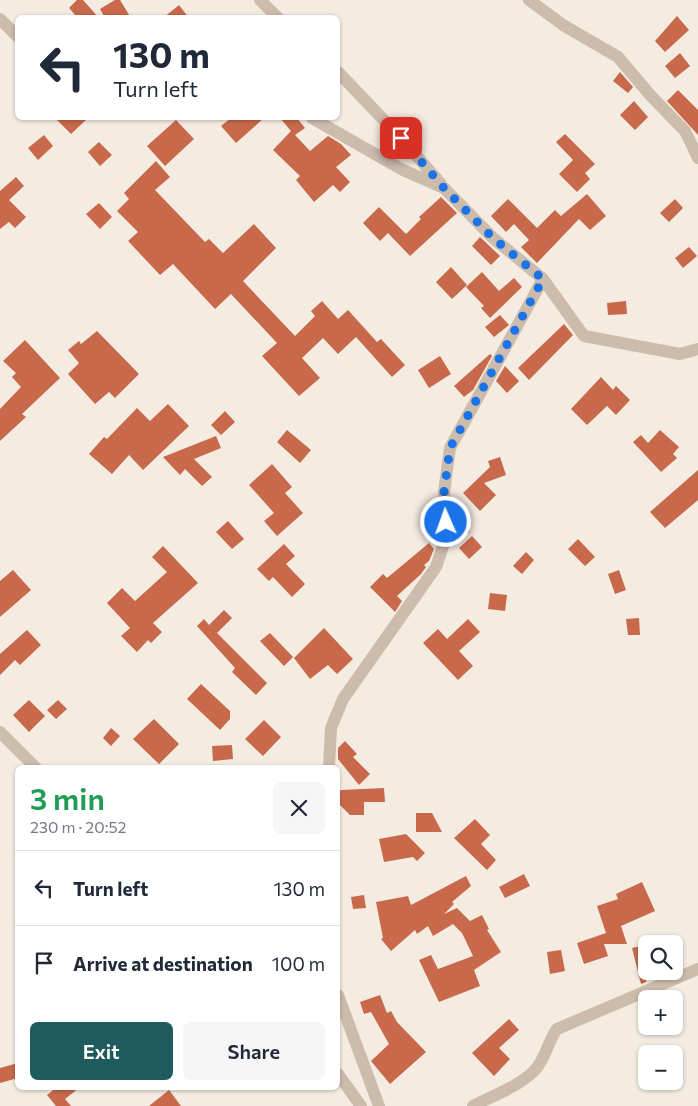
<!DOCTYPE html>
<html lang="en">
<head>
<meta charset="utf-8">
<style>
	:root { --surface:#fff; --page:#f6f6f7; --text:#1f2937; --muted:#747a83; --line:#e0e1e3; --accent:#1f5a5e }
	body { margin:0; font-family:Commissioner,sans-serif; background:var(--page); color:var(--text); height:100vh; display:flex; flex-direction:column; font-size:19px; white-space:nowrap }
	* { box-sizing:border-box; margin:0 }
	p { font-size:16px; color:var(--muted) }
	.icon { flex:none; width:28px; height:28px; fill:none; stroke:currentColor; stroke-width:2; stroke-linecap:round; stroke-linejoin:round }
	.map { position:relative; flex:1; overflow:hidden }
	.sheet { position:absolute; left:15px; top:765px; width:325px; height:325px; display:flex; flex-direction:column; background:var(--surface); border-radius:8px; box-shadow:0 1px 4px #0004 }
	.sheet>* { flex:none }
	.banner { position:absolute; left:15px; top:15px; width:325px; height:105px; border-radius:8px; box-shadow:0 1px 4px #0004; background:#fff; color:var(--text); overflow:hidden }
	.fabs { position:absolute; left:638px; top:935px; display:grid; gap:10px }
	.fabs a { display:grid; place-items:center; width:45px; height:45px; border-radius:8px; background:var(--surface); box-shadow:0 1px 4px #0004; font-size:25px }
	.pin { position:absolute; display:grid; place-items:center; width:42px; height:42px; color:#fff; margin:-21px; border-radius:10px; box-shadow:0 2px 8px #0006 }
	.me { position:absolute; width:55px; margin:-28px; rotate:358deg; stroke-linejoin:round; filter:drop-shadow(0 0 4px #0008) }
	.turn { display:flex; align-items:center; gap:18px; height:105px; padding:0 15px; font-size:22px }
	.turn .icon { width:65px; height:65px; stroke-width:2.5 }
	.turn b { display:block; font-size:35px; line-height:42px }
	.round { display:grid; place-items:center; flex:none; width:52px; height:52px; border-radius:8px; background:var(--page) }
	.summary { display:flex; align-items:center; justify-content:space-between; height:85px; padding:0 15px }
	h1 { font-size:30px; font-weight:600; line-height:38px; color:#1e9e55 }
	.primary-button { display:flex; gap:10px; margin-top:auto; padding:10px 15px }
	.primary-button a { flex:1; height:58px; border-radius:8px; background:var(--accent); color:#fff; font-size:20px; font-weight:600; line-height:58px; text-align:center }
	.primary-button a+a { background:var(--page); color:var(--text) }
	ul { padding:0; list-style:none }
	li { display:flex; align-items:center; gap:15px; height:75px; padding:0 15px; border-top:1px solid var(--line) }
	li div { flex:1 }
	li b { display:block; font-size:19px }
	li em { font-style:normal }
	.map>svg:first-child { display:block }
</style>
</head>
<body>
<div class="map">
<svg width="698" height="1106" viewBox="0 0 698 1106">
	<rect width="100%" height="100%" fill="#f4ebe1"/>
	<path fill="#c8694b" d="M77,0H83L99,18H78L69,8Z
		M115,0H120L131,18H105L100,9Z
		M179,5L189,18H163Z
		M677,16L689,30L665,52L655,41Z
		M680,53L690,66L675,78L665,66Z
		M620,72L633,87L628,93L613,81Z
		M678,90L698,110V135L667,101Z
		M634,101L648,117L635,130L620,115Z
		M55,118H88L71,134Z
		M231,118H264L236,143L221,126Z
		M280,118H297L305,128L295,135L310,151L328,136L341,144L351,155L336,167L350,182L340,192L333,185L314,202L296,180L300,176L273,150L291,131Z
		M176,120L194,139L165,166L147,146Z
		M565,134L595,164L585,173L590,179L577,192L559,174L573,160L556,142Z
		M44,135L53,146L38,160L28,148Z
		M99,142L112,155L100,166L88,152Z
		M156,161L170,177L155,190L205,242L209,239L223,253L254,224L276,248L243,281L295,336L315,316L311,311L322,301L338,319L348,310L377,342L381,339L405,365L392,377L356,337L338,354L323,338L302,358L320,378L299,396L262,356L277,343L231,294L215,309L173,264L160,275L128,241L138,232L117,211L129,199L124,193Z
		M16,177L24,186L9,200L26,217L15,228L9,222L0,229V191Z
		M587,194L606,216L590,230L579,219L537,263L521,247L529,240L514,224L506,232L491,216L508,199L537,228L555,210L561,216Z
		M441,197L457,213L410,256L388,233L380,241L363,223L379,207L406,234L421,219L419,217Z
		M675,199L683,208L669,222L660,213Z
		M99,203L112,217L100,229L86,214Z
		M480,237L500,256L491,265L472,246Z
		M689,247L697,256L683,268L675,258Z
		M451,267L467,285L452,299L436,282Z
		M482,272L499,291L514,278L522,287L490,318L481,308L484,306L466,287Z
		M626,301L627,314L608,315L607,303Z
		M500,315L509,325L494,337L485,327Z
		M564,324L573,335L529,380L518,368Z
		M97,331L139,374L115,398L109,392L95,404L68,374L79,363L68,350L79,341L81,344Z
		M25,340L60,378L22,414L26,417L0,441V409L21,387L12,377L16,373L3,361Z
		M490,354L492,356L473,390L464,397L454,386Z
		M440,356L451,374L429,388L418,370Z
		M505,366L519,381L507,393L496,381Z
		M601,377L613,390L616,386L630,400L616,415L607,406L587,425L571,409Z
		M168,404L189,426L143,470L129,455L112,474L89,454L104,437L107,439L137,408L150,421Z
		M225,411L235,422L221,435L211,425Z
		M287,430L311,450L300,463L277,442Z
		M660,430L679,447L673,454L677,458L661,472L633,442L641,435L648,443Z
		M216,436L221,448L194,459L212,477L202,486L185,469L180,475L163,457Z
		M500,457L506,475L484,483L496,495L480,511L463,493L490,467L488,461Z
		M272,464L292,487L285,493L303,513L277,536L264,521L274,513L249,485Z
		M698,470V500L665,528L650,512Z
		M436,517L438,531L431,538L423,530Z
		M459,520L470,531L462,540L454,532V525Z
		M228,521L244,539L232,549L216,532Z
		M472,536L482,547L469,559L459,548Z
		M578,539L595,557L585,566L568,549Z
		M429,543L434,549L429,561L424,565L426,567L421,574L397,596L402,601L395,612L370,587L383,574L387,578Z
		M284,544L295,556L286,564L305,584L292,597L273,577L269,581L257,569Z
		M163,546L198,583L153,623L162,632L151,643L148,640L137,652L121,636L130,628L107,603L122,588L135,601L167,572L152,557Z
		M526,552L534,560L522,574L513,566Z
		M13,570L31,590L0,617V581Z
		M619,570L626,590L615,594L608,574Z
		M490,593L507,595L505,611L488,609Z
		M224,610L232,618L217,633L267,683L256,695L232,672L235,668L197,626L204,619L209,625Z
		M639,618L640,635H628L626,619Z
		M468,619L480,632L459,651L473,666L458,680L423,643L438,629L447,639Z
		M324,628L353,659L337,674L328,665L310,679L294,658Z
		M27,630L41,645L20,665L15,660L0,675V654Z
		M270,633L293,657L284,666L260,641Z
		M201,684L230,711V719L220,730L187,699Z
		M29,700L45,716L29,732L13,715Z
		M58,700L67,709L56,719L47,710Z
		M154,719L179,744L159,764L133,739Z
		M264,720L281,737L263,756L245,739Z
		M111,728L120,736L111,746L103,738Z
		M345,741L357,754L353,757L370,774L359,785L338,759V748Z
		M232,745L233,759L213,761L212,746Z
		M384,788L385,802H364V815H350L338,803V793L341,790Z
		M416,813H432L442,832H416Z
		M475,819L490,835L481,844L496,860L487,870L454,838Z
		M406,834L425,853L417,861L413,857L384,862L379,839Z
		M524,874L530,886L505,898L499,887Z
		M466,876L471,886L452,902L454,904L444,914L457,908L470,921L482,915L489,929L487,930L501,952L474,970L480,986L439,1002L419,960L431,955L438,969L473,956L462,933L453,924L433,936L428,926L417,934L415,930L391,951L381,939L383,938L376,902L408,896L411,905Z
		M642,882L655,911L621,926L627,944H604L608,956L584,964L577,943L606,933L597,906L618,899L616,894Z
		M364,895L366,908L353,909L351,897Z
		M646,945V982L641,984L632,948Z
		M561,950L565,971L550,974L547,952Z
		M380,995L387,1013L391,1011L397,1022L426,1052L390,1084L371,1061L389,1044L371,1012L364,1014L360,1002Z
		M509,1019L519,1030L499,1048L510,1059L494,1076L472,1053Z
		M18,1063V1078L0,1083V1068Z
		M56,1088H79L65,1099L71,1106H56L47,1095Z
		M169,1090L181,1106H149Z"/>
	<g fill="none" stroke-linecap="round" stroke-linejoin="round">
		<path stroke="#cdbbac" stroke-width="12" d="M260,0L278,18
			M529,0L563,25L618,57L651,96L685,131L698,158
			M0,19L18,37
			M338,72L401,138L441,184
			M312,118L403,170L444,188L493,238L543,279L584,336L680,354L698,349
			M0,732L36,768
			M329,768L331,728L343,699L436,567L446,537L444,492L450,448L543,279
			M338,995L379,1106
			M338,1074L361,1106
			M473,1106C492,1096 520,1086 535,1070C546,1058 548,1041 557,1029L698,969"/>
	</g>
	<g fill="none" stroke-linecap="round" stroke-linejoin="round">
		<path stroke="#1a73e8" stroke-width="9" stroke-dasharray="0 16.2" d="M401,138L444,188L493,238L543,279L450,448L444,492L446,522"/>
	</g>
</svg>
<div class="fabs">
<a><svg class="icon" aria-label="search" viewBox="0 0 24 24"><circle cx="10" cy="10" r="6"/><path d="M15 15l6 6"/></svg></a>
<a>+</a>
<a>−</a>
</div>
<div class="pin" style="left:401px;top:138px;background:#d93025"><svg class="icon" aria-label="arrive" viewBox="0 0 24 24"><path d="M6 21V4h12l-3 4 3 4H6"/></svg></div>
<svg class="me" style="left:446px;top:522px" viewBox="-20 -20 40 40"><circle r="17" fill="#1a73e8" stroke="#fff" stroke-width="3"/><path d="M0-11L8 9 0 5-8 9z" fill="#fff"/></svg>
<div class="banner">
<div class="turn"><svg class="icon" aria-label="left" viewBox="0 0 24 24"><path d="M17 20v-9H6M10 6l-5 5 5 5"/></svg><div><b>130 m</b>Turn left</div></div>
</div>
<section class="sheet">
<div class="summary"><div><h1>3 min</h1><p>230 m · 20:52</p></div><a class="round"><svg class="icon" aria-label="close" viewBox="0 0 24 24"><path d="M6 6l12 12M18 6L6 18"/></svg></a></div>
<ul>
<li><svg class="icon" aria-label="left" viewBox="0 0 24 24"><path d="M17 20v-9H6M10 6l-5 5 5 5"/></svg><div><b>Turn left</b></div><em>130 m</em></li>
<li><svg class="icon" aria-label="arrive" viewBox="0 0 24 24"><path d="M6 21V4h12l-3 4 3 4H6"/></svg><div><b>Arrive at destination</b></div><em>100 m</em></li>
</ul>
<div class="primary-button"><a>Exit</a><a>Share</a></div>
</section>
</div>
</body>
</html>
